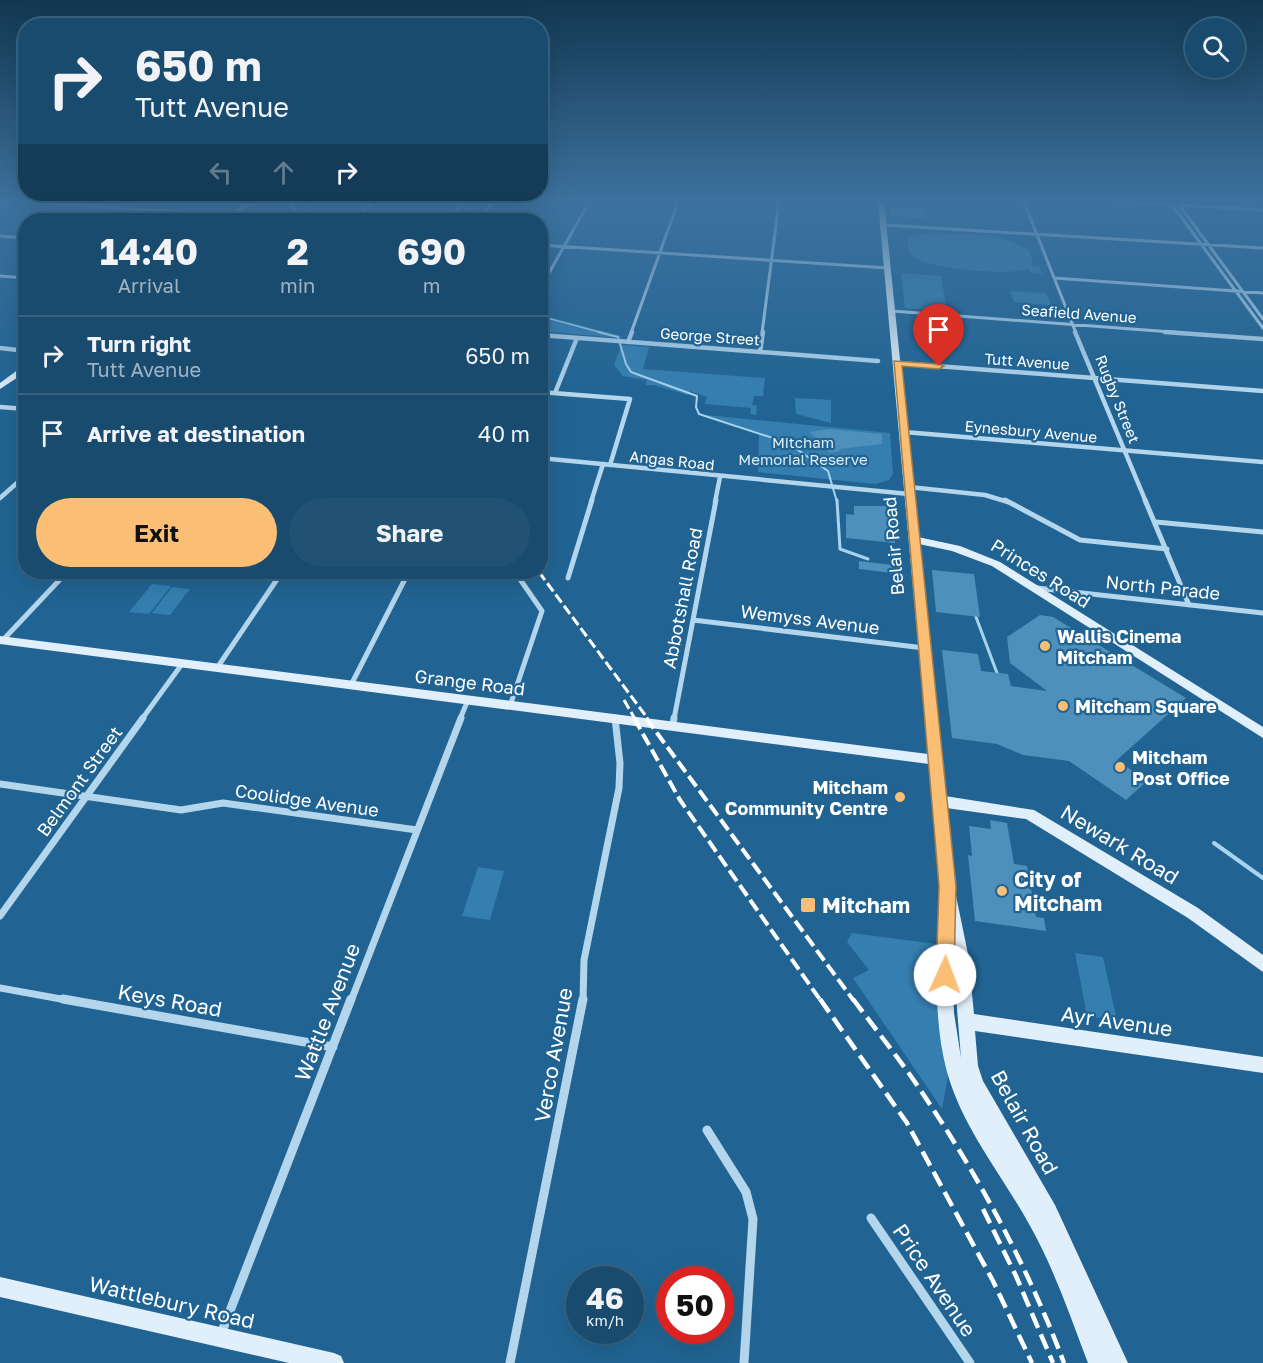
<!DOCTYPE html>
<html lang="en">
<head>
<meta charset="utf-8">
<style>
	:root { --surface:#194b6e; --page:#225273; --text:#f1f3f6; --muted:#9fb3c2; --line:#376381; --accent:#fabf75 }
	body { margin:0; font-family:"Golos Text",sans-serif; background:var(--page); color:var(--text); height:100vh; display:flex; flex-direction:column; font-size:22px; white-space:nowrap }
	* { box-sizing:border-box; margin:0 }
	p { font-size:20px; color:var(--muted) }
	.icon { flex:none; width:33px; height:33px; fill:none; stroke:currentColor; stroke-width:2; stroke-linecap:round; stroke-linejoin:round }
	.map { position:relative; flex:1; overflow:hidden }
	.panel { position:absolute; left:18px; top:213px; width:530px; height:366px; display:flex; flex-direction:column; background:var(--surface); border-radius:24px; box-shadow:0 6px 24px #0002,0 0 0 2px var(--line) }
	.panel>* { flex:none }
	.hud { position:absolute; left:18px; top:18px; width:530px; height:183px; border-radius:24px; box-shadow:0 6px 24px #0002,0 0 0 2px var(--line); background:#194b6e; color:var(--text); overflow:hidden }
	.buttons { position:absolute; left:1185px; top:18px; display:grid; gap:12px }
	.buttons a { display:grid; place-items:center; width:60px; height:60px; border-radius:50%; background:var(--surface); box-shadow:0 6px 24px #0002,0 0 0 2px var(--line); font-size:30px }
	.speed { position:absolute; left:566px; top:1266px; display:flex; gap:12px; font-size:30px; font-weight:700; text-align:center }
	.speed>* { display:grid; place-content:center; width:78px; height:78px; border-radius:50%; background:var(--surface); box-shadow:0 6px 24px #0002,0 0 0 2px var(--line); line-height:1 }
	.speed small { font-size:15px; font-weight:400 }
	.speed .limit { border:9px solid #d22; background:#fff; color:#111 }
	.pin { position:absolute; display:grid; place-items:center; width:51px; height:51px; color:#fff; margin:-62px -26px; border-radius:50% 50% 50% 0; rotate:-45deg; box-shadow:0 0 6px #0007 }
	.pin .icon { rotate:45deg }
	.me { position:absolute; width:66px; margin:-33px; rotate:2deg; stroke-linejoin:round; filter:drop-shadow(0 0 4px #0008) }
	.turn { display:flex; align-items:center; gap:21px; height:126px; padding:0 18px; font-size:27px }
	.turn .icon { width:78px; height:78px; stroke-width:2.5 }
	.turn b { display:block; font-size:42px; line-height:51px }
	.lanes { display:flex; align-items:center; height:57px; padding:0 18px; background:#0003; justify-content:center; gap:30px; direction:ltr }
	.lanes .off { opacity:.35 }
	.eta { display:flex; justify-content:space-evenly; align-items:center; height:102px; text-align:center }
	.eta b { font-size:36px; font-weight:700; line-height:42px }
	.action { display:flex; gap:12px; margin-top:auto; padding:12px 18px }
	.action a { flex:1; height:69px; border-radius:36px; background:var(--accent); color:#111; font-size:24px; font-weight:700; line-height:69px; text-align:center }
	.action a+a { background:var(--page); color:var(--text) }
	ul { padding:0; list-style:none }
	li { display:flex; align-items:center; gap:18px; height:78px; padding:0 18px; border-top:2px solid var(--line) }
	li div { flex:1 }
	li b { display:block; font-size:22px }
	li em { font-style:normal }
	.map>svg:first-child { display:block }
</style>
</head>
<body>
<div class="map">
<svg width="1263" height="1363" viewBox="0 0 1263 1363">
	<rect width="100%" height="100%" fill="#216493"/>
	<path fill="#357fb0" d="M465,202H490L475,220H457L456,213Z
		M926,233C961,234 1001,231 1030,251L1033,266H1039L1042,274L1031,273L1029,268C1013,277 926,269 912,256C908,251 908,243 908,237Z
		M901,273L941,276L947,311L905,308Z
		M1010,291L1046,293L1051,305L1014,302Z
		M540,315L622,336L621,338L540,331Z
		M621,345L649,347L643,369L765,378L763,396H754L752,405L757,406L756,415L750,414L751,408L705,404L707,397L690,391L688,395L655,385H646L647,380L623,376L614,365Z
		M795,398L831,400V423L796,414Z
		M705,415L890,433L893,474L889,480L876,484L758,472L759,433Z
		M152,584L171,586L149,614L129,612Z
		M172,587L190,589L170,615L152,613Z
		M478,867L504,871L490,920L462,916Z
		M852,933L936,944L948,1076L942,1109L853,978L869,970L847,942Z
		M1075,953L1103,957L1117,1021L1087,1016Z"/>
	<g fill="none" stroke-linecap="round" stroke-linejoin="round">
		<path stroke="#a8d3ee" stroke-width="1.5" d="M463,220L475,202
			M540,316L603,333"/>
		<path stroke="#a8d3ee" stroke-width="2" d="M598,332L618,337L626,364L631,372L697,396L696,407L699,414L788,443L828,471L837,502"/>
		<path stroke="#a8d3ee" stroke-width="3" d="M837,500L840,549L868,559
			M976,617L997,673"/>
		<path stroke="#a8d3ee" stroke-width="4" d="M1214,843L1263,878"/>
	</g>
	<path fill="#4e8fbb" d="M890,208L923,209L925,218L891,216Z
		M828,429L882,434V444L839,449L840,451L830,453L810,432Z
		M885,499H893L895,543L846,538V514L854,515V506H885Z
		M859,561L892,565V573L859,569Z
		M932,570L974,574L980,617L936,612Z
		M1040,615L1053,617L1186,698L1117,760L1147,781L1126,800L1069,761L1023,755L997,744L952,738L942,650L978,654L981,671L1008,674L1011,686L1047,691L1010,663L1007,637Z
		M990,820L1007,823L1014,864L1027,866L1036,917L1044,918L1046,931L975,921L968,855L972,856L969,826L991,829Z"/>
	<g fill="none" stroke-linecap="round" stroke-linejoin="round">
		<path stroke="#b4d6ed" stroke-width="3" d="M27,202L228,215
			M291,202L300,220
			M1024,202L1076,333
			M1114,202L1172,205
			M1180,205L1263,210
			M0,206L8,202
			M1173,206L1263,328
			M1180,206L1263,319
			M353,220L373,202
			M454,220V213L463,202
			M478,220L493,202
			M884,225L1263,248
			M0,236L26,238
			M540,245L888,268
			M0,276L26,278
			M1054,278L1263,293
			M540,289L589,202
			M892,311L1185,333
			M631,333L678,202
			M762,333L779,202"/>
		<path stroke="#b4d6ed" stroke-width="4.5" d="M1075,332L1146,502
			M1165,332L1263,339
			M540,335L878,361
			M628,342L632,332
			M0,348L26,351
			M760,352L763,332
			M897,363L1263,391
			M540,392L630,399L610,465
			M555,393L577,338
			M0,407L26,409
			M904,432L1263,462
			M540,458L909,494
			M909,487L985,495L1008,502
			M0,498L26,475
			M591,502L603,464
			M715,502L720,477"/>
		<path stroke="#b4d6ed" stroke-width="5" d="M1005,500L1080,540L1167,549
			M1145,500L1189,605
			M1156,522L1263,532
			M568,578L592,500
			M1037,588L1263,613
			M693,620L924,648
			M2,641L67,572
			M217,668L282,572
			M351,685L404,581L406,572
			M510,706L542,611L515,572
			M142,719L182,664
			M460,719L468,700
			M674,719L716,500"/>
		<path stroke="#b4d6ed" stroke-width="7" d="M673,725L674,718
			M0,784L181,810L223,803L417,830
			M0,916L143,718
			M0,988L72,1001
			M351,1001L461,718
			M583,1001L584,960L619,788L620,763L615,718"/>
		<path stroke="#b4d6ed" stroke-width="9" d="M63,999L333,1047
			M707,1130L746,1192L753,1219L744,1363
			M871,1218L970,1363
			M221,1334L351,999
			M510,1363L583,999"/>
		<path fill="#e0effa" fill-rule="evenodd" d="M250,202H257L224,220H217Z
			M878,202H884L918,537L960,546L1000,562L1263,727V738L992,566L952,551L919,544L945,796L1034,810L1198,908L1263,955V972L1188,918L1026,819L946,808L954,886L968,954L974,1014L1263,1057V1073L975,1031L978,1066L983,1081L1055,1205L1128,1363H1088C1070,1316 1054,1268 1029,1224C1001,1173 963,1129 947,1072C933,1020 937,966 939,913L944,907L940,886L929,764L0,644V636L928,754ZM953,960L961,1058L954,1013Z
			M23,366H26V372L0,389V383Z
			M0,1277L334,1353L341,1356L344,1363H289L0,1297Z"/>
		<path stroke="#fff" stroke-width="1.5" stroke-dasharray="6 2" stroke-linecap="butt" d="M303,202L313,220"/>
		<path stroke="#fff" stroke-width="3" stroke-dasharray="10 4" stroke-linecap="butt" d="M539,572L648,719
			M624,700L635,719"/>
		<path stroke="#fff" stroke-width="4" stroke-dasharray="13 5" stroke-linecap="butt" d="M634,718L680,800L821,1001
			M646,718L854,1001"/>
		<path stroke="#fff" stroke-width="4.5" stroke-dasharray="16 7" stroke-linecap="butt" d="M820,999L907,1123L993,1281L1032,1363
			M853,999C879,1034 906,1067 929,1103C983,1184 1030,1272 1064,1363
			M983,1209L1016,1276L1053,1363"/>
	</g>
	<linearGradient id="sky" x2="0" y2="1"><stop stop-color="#123751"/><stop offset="0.51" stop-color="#3d729e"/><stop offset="1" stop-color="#3d729e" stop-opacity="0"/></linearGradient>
	<rect width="1263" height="393" fill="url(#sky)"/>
	<path fill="#fabf75" stroke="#a27c4c" stroke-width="1.5" d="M894,361L939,364L944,366L939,369L902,366L956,886L954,975L951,981L945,983L938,981L936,975L939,886Z"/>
	<g fill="#fabf75" stroke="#216493" stroke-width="2">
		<circle cx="1045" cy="646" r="6"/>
		<circle cx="1063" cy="706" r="6"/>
		<circle cx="1120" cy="767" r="6"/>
		<circle cx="900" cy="797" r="6"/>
		<circle cx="1002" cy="891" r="6"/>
		<rect x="800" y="897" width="16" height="16" rx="3"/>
	</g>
	<g text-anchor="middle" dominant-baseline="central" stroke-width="4.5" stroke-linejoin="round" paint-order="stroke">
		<g font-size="15" fill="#fff" stroke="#216493">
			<text transform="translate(1079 313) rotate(4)">Seafield Avenue</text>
			<text transform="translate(710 336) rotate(4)">George Street</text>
			<text transform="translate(1027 361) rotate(4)">Tutt Avenue</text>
			<text transform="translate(1118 399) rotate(68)">Rugby Street</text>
			<text transform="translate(1031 431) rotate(5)">Eynesbury Avenue</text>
			<text transform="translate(672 460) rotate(6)">Angas Road</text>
		</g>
		<g font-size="15" fill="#d9edfa" stroke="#216493">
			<text x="803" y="442">Mitcham<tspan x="803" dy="17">Memorial Reserve</tspan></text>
		</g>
		<g font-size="18" fill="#fff" stroke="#216493">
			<text transform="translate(893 546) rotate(-95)">Belair Road</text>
			<text transform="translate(1041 573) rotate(32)">Princes Road</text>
			<text transform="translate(1163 587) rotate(6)">North Parade</text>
			<text transform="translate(682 598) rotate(-79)">Abbotshall Road</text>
			<text transform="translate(810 619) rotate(7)">Wemyss Avenue</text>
			<text transform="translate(470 682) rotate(7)">Grange Road</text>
			<text transform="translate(79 781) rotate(-54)">Belmont Street</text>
			<text transform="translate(307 800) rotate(8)">Coolidge Avenue</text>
		</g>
		<g font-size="18" font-weight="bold" fill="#fff" stroke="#216493" text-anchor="start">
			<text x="1057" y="636">Wallis Cinema<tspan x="1057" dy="21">Mitcham</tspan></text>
			<text x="1075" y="706">Mitcham Square</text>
			<text x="1132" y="757">Mitcham<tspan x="1132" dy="21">Post Office</tspan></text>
			<text x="888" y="787" text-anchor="end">Mitcham<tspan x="888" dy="21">Community Centre</tspan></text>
		</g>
		<g font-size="21" fill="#fff" stroke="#216493">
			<text transform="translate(1120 844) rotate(31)">Newark Road</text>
			<text transform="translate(170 1000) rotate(10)">Keys Road</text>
			<text transform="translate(327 1012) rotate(-69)">Wattle Avenue</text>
			<text transform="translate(1117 1021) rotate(8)">Ayr Avenue</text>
			<text transform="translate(553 1055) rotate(-80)">Verco Avenue</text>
			<text transform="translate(1025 1122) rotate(61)">Belair Road</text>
			<text transform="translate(935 1280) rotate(56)">Price Avenue</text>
			<text transform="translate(172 1302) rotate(13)">Wattlebury Road</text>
		</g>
		<g font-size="21" font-weight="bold" fill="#fff" stroke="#216493" text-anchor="start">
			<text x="1014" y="879">City of<tspan x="1014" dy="24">Mitcham</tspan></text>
			<text x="822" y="905">Mitcham</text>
		</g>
	</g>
</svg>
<div class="buttons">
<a><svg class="icon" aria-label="search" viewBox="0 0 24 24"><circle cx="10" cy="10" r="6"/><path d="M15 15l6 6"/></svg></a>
</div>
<div class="speed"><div>46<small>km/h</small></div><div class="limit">50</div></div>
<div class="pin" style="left:939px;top:366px;background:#d93025"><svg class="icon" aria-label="arrive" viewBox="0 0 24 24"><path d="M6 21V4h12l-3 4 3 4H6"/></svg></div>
<svg class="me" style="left:945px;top:975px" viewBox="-20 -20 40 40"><circle r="19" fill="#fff"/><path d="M0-13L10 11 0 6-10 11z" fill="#fabf75"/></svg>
<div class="hud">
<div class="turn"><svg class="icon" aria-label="right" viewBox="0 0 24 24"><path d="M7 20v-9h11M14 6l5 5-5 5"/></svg><div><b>650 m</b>Tutt Avenue</div></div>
<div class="lanes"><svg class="icon off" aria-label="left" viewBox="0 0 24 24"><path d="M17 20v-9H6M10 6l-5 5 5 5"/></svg><svg class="icon off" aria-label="ahead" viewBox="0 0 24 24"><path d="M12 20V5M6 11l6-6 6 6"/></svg><svg class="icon" aria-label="right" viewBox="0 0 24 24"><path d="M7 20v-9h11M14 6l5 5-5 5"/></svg></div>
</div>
<section class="panel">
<div class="eta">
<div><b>14:40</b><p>Arrival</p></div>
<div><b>2</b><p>min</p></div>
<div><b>690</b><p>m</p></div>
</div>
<ul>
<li><svg class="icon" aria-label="right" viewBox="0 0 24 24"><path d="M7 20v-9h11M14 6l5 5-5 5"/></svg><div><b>Turn right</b><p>Tutt Avenue</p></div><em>650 m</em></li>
<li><svg class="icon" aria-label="arrive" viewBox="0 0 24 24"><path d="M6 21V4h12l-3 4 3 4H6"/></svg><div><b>Arrive at destination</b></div><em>40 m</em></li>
</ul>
<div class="action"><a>Exit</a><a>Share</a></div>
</section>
</div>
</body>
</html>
